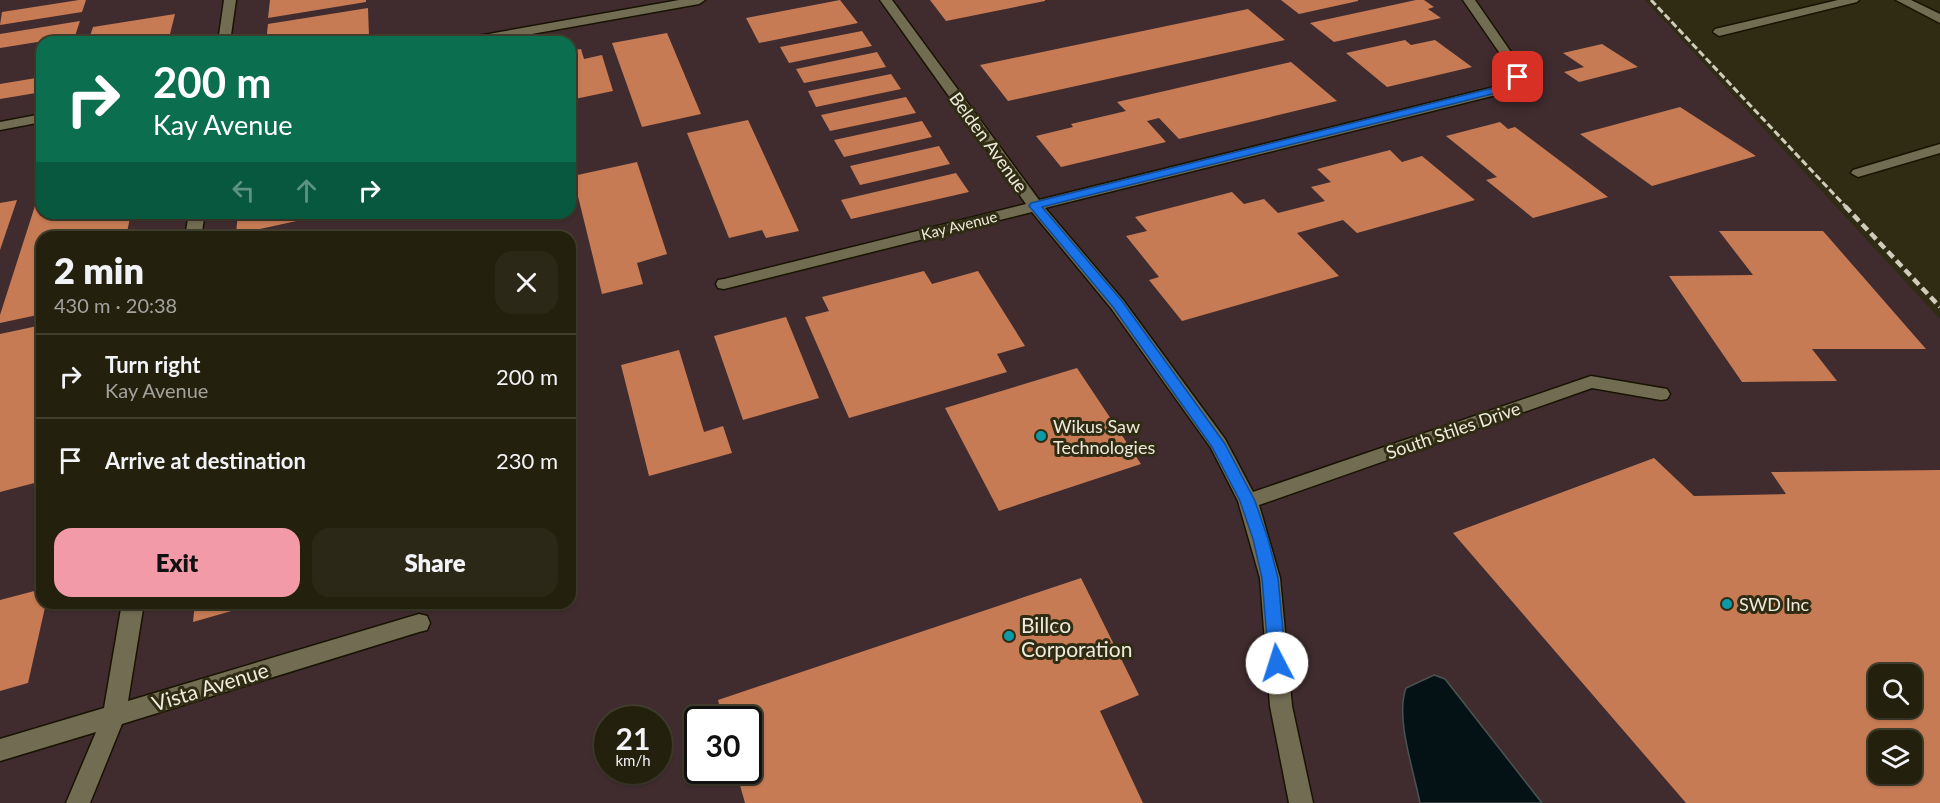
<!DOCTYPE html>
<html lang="en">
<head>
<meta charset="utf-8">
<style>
	:root { --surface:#24200e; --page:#2c2817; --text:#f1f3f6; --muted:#a3a39e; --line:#413e2e; --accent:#f39aa9 }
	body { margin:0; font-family:Lato,sans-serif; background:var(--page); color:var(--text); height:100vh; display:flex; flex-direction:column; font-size:22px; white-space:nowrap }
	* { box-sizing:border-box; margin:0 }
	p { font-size:20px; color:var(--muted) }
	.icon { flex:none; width:33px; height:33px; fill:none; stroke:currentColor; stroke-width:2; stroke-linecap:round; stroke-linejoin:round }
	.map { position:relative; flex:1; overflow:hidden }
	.details { position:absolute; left:36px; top:231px; width:540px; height:378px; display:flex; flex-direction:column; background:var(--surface); border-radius:18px; box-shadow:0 2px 4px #0004,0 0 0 2px var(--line) }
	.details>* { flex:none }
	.guide { position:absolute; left:36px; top:36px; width:540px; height:183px; border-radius:18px; box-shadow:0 2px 4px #0004,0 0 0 2px var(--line); background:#0b6e4f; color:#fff; overflow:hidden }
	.tools { position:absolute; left:1868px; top:664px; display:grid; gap:12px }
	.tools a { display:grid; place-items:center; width:54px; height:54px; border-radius:12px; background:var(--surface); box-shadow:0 2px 4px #0004,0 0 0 2px var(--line); font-size:30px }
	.speed { position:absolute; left:594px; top:706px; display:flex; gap:12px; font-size:30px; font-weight:700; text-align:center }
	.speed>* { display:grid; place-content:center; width:78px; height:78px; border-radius:50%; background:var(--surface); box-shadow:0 2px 4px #0004,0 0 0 2px var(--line); line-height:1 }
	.speed small { font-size:15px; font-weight:400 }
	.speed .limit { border:3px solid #111; border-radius:9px; background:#fff; color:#111 }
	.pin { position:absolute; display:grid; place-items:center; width:51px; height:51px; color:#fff; margin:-26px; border-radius:12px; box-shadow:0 3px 9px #0006 }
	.me { position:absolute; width:66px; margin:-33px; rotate:355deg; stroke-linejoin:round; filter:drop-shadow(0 0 4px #0008) }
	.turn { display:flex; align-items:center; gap:21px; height:126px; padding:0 18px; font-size:27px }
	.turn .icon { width:78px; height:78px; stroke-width:2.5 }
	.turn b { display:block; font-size:42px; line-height:51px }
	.lanes { display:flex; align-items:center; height:57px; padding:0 18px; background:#0003; justify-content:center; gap:30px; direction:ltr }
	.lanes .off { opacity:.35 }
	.round { display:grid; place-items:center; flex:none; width:63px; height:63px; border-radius:18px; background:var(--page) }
	.overview { display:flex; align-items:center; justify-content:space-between; height:102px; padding:0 18px }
	h1 { font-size:36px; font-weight:800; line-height:45px }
	.action { display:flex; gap:12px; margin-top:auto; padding:12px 18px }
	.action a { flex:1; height:69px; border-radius:18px; background:var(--accent); color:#111; font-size:24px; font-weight:800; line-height:69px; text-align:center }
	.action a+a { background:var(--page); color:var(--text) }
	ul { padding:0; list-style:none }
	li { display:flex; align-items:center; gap:18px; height:84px; padding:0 18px; border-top:2px solid var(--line) }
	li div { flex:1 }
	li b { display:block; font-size:22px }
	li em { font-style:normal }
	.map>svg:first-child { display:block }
</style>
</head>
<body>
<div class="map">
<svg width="1940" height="803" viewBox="0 0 1940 803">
	<rect width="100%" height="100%" fill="#302b13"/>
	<path fill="#402c2f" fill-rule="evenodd" d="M0,0H1645L1940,319V803H0V361L42,353V603H570V237H42V346L0,355ZM42,42H570V213H42ZM1878,675H1911V708H1878ZM608,720H658V771H608ZM698,720H748V771H698ZM1878,741H1911V774H1878Z"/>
	<path fill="#041215" stroke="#4a5351" stroke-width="1.5" d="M1434,675L1445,679L1542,803H1420C1414,771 1395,718 1406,688Z"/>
	<path fill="#c67b54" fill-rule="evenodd" d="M79,0H86L82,12L0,25L2,12Z
		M270,0H366V2L268,18Z
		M840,0L858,23L759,43L746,18Z
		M930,0H1045V1L946,21Z
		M1281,0H1358V1L1299,14Z
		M1416,0H1424L1434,7L1428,9L1441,18L1334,42L1310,23Z
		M368,8L369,36L331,42V36L310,40V42H266L268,24Z
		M1248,9L1285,40L1008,101L980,65Z
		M175,14L168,42H88L93,27Z
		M80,21L75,36L0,48V34Z
		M862,31L872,46L789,63L780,47Z
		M667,33L701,114L642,127L612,43Z
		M1405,40L1411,45L1435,40L1472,67L1387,87L1346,53Z
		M1602,44L1638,67L1579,82L1564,72L1584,67L1563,53Z
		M581,49L584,59L602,55L613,91L570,100V51Z
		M877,52L886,67L804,83L796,69Z
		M1291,62L1337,101L1179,139L1159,118L1147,121L1166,142L1061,167L1036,136L1073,127L1071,124L1126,111L1117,102Z
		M891,74L901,89L816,107L808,91Z
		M42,77V92L0,99V84Z
		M906,97L916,113L830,131L821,115Z
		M1680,107L1756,156L1652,186L1580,134Z
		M748,120L799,231L766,238L762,230L729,238L687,133Z
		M922,121L932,137L844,157L834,140Z
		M1500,122L1508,129L1515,127L1608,197L1533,218L1486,180L1497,177L1446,136Z
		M939,146L950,164L860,185L850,166Z
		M1390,150L1402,162L1422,156L1475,200L1357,233L1343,220L1297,233L1339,276L1182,321L1149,280L1159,277L1126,236L1147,231L1135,217L1232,192L1244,204L1264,199L1278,213L1325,201L1311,187L1331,182L1317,169Z
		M637,162L667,254L637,263L643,284L602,294L573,176Z
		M956,173L969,192L851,219L841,200Z
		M42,184V213H131L126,237H42V314L0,323V315Z
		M17,200L0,250V203Z
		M238,213H306V219L236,234Z
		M1719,231H1823L1926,349H1812L1837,381L1742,382L1669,276L1753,275Z
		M924,271L932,284L978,271L1025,346L997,354L1007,372L849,418L805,317L829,311L822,297Z
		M786,317L819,398L743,420L714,336Z
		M42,325V395L37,414L42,413V481L0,492V334Z
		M679,350L704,432L723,426L732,453L649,476L621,365Z
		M1077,368L1141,464L999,511L945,408Z
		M1654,458L1694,496L1786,494L1771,472L1940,470V803H1686L1453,533ZM1878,675H1911V708H1878ZM1878,741H1911V774H1878Z
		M1081,578L1139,695L1100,711L1143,803H745L736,771H748V720H723L718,700Z
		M42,589V603H46L28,683L0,691V600Z
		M195,603H256V604L193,622Z"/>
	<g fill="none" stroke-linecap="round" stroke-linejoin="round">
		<g stroke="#181300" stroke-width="3">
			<path id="minor" d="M224,0H236L230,42H218Z
				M679,0H705L699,4L487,42H460L466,38Z
				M880,0H892L1039,200L1490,88L1511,81L1512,71L1463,0H1475L1524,71L1523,86L1500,94L1045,208L1123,300L1225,439L1253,492L1591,376L1661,388L1667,389L1670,394L1667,399L1661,400L1592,388L1259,505L1280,578L1292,706L1313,803H1289L1270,706L1260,578L1238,501L1211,448L1111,308L1032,212L724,289L718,288L716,284L718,280L724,279L1026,204Z
				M1838,0H1859L1857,2L1719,36L1713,32L1715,29Z
				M1896,0H1911L1940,14V23Z
				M42,114V122L0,130V122Z
				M1940,144V153L1858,177L1851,173L1853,170Z
				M189,213H205L201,237H185Z
				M122,603H144L128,701L419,614L427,616L430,623L427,630L419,632L122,724L90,803H66L96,732L0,761V739L104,708Z"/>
		</g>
		<use href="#minor" fill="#726c52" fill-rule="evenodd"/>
		<path stroke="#cfccbb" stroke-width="3" stroke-dasharray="7 3" stroke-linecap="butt" d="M1651,0L1846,207"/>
		<path stroke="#cfccbb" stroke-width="4.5" stroke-dasharray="8 4.5" stroke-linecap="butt" d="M1845,206L1940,307"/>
	</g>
	<path fill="#1a73e8" stroke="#114b97" stroke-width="1.5" d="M1514,75H1521L1523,82L1508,90L1042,207L1122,301L1225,444L1255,501L1268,539L1278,578L1286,663L1283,669L1277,671L1271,669L1269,663L1262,578L1253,539L1240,501L1212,447L1113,307L1029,206L1031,203L1501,86L1513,81Z"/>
	<g fill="#0f9aa8" stroke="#302b13" stroke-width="2">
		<circle cx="1041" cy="436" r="6"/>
		<circle cx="1727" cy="604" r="6"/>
		<circle cx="1009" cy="636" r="6"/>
	</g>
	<g text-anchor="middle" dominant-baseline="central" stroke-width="6" stroke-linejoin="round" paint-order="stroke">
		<g font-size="15" fill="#eeebdc" stroke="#302b13">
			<text transform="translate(959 225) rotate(-14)">Kay Avenue</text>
		</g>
		<g font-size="18" fill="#eeebdc" stroke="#302b13">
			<text transform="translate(989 142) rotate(54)">Belden Avenue</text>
			<text transform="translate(1453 430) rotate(-19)">South Stiles Drive</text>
		</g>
		<g font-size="18" fill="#eeebdc" stroke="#302b13" text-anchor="start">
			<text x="1053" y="426">Wikus Saw<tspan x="1053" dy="21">Technologies</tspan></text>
			<text x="1739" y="604">SWD Inc</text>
		</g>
		<g font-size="21" fill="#eeebdc" stroke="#302b13" text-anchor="start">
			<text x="1021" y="624">Billco<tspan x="1021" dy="24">Corporation</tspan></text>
		</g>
		<g font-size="21" fill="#eeebdc" stroke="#302b13">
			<text transform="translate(210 686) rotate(-17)">Vista Avenue</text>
		</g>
	</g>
</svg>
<div class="tools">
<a><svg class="icon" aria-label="search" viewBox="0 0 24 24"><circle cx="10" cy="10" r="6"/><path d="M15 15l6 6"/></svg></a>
<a><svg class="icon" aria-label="layers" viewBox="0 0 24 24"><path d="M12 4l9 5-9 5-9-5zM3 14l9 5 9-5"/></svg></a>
</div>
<div class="speed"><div>21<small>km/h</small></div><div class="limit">30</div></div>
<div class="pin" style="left:1518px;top:77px;background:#d93025"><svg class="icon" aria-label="arrive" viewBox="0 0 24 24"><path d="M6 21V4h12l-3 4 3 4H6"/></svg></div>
<svg class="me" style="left:1277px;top:663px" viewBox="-20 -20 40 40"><circle r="19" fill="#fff"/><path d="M0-13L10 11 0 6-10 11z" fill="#1a73e8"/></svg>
<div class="guide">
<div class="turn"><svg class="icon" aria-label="right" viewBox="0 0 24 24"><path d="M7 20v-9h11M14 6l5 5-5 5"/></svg><div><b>200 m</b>Kay Avenue</div></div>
<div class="lanes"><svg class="icon off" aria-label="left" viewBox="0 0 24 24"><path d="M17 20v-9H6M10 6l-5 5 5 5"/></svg><svg class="icon off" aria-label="ahead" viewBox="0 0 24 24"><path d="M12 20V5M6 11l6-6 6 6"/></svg><svg class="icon" aria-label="right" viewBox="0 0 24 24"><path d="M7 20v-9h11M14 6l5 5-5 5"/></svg></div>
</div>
<section class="details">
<div class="overview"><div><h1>2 min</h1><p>430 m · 20:38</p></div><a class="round"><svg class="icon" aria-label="close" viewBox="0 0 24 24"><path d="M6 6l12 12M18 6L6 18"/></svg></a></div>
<ul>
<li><svg class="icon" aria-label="right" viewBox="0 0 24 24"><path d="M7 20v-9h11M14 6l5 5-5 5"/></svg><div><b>Turn right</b><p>Kay Avenue</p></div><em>200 m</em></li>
<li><svg class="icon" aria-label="arrive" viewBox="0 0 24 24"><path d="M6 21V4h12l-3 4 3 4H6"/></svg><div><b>Arrive at destination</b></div><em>230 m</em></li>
</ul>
<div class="action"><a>Exit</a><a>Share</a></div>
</section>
</div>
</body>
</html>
